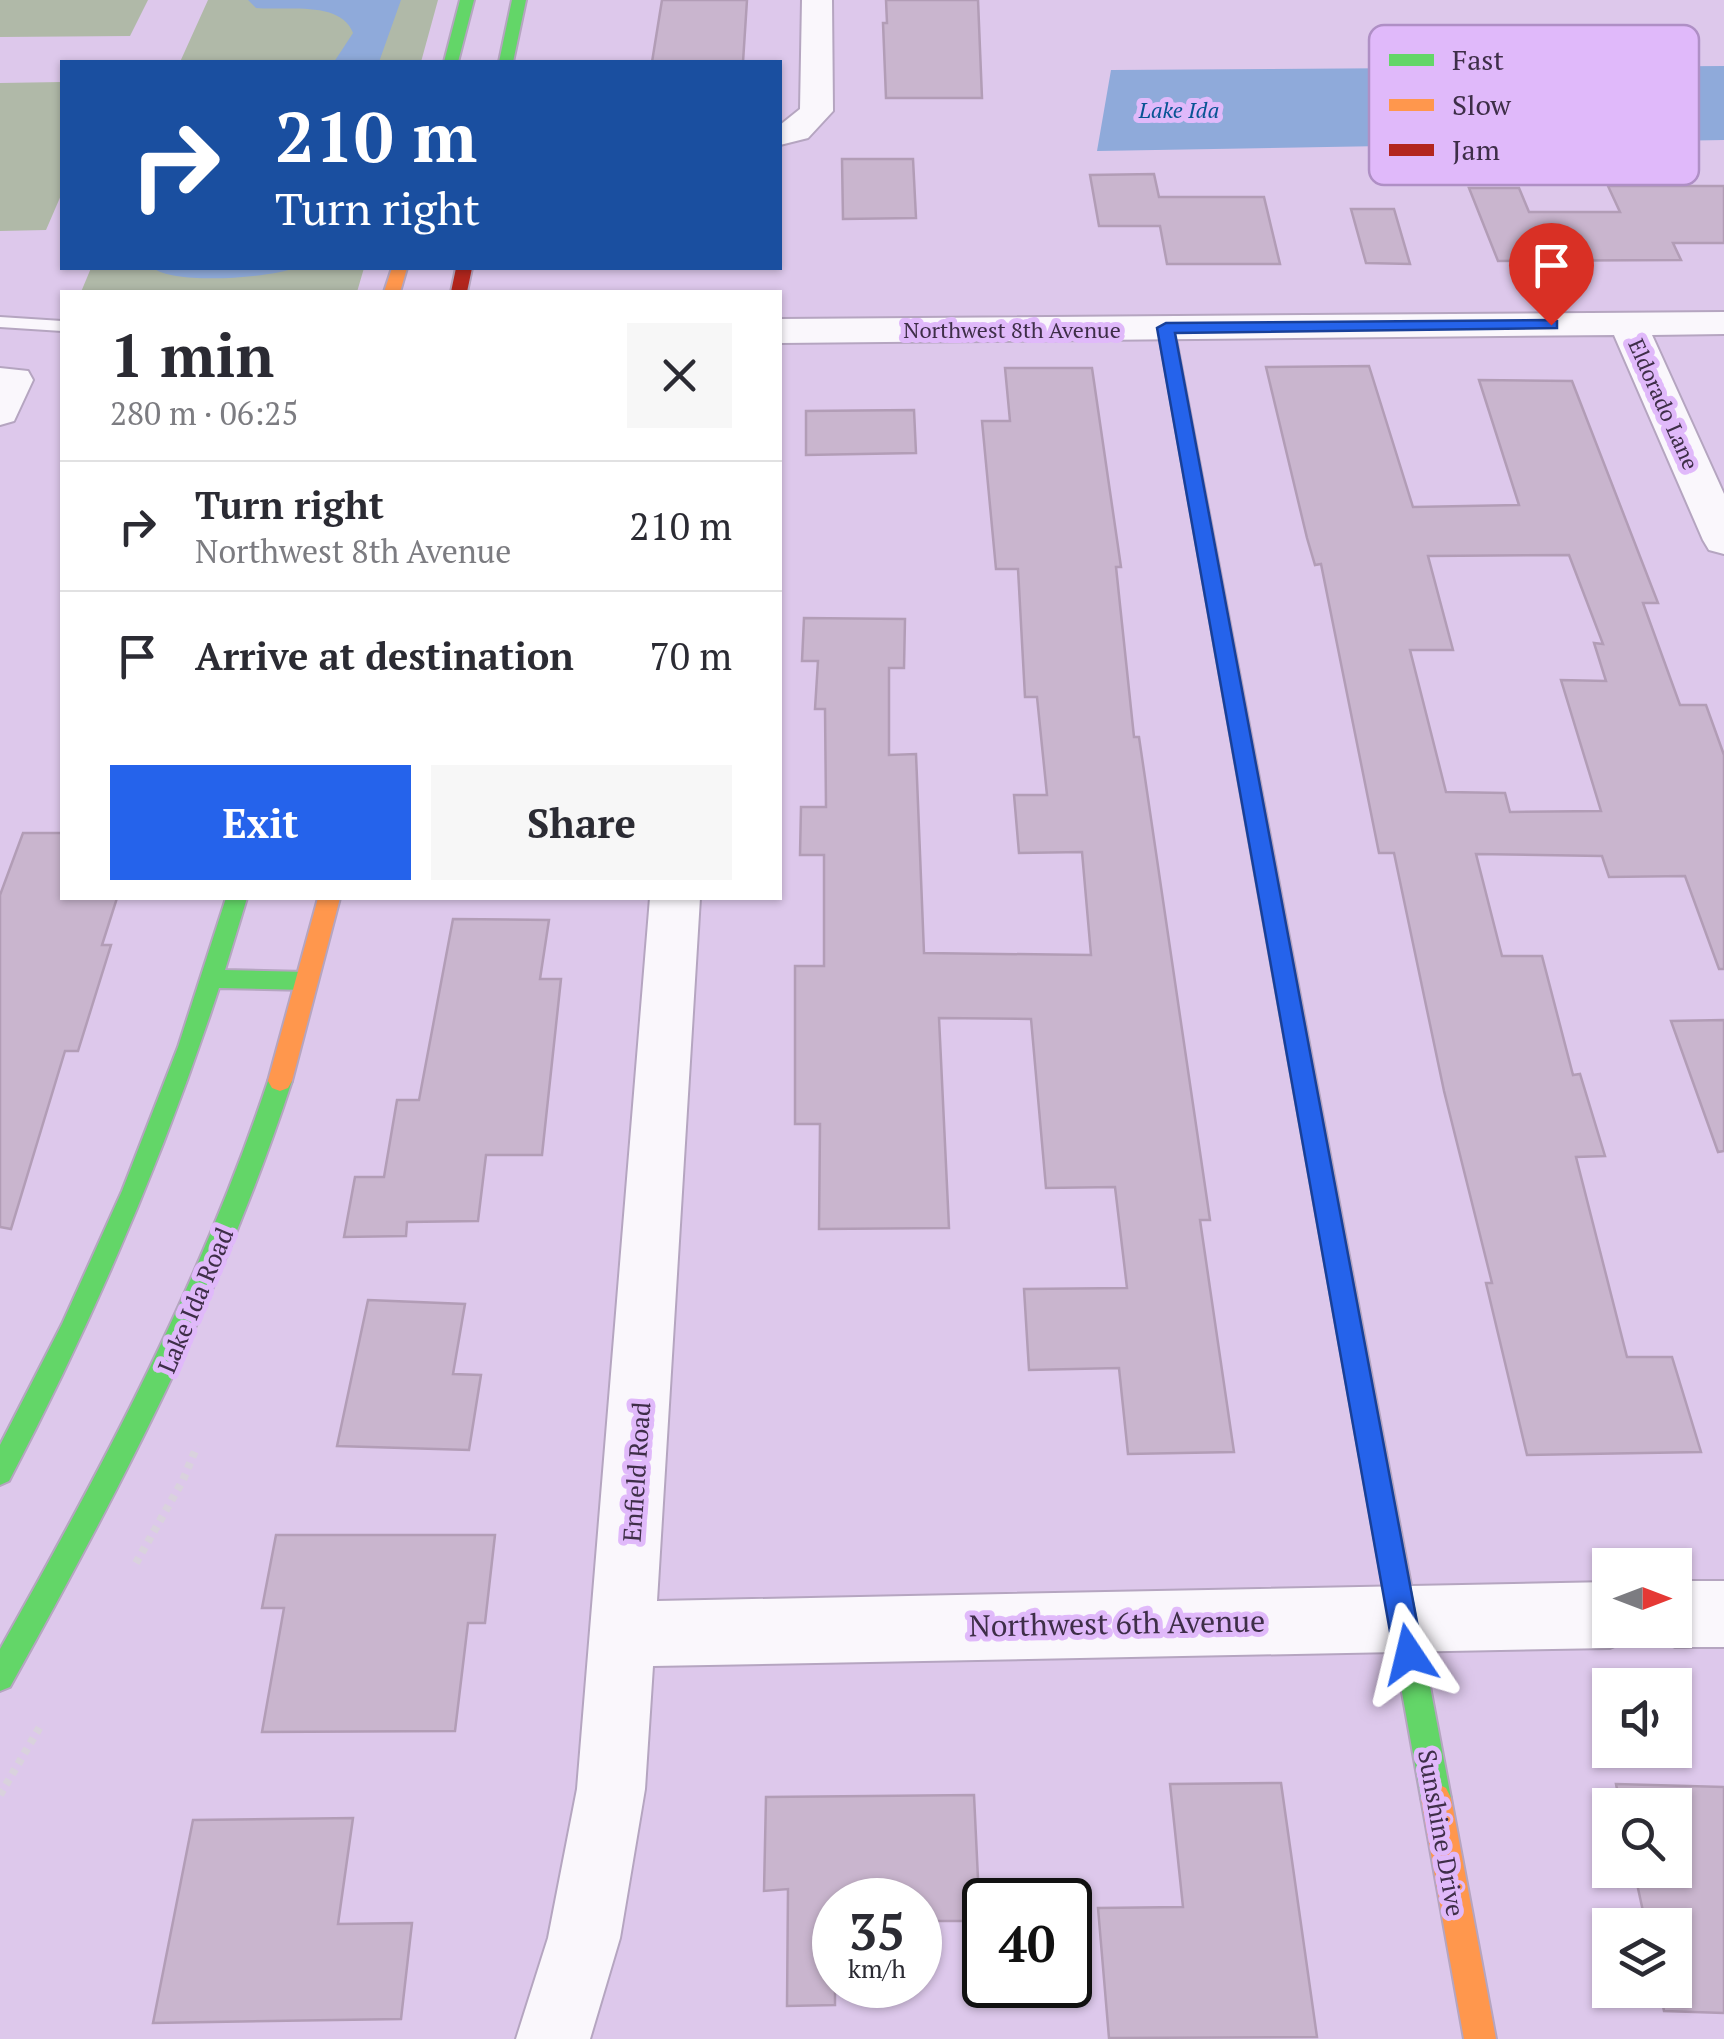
<!DOCTYPE html>
<html lang="en">
<head>
<meta charset="utf-8">
<style>
	:root { --surface:#fff; --page:#f7f7f7; --text:#2b2b33; --muted:#7c7c81; --line:#e1e1e2; --accent:#2563eb }
	body { margin:0; font-family:"PT Serif",serif; background:var(--page); color:var(--text); height:100vh; display:flex; flex-direction:column; font-size:38px; white-space:nowrap }
	* { box-sizing:border-box; margin:0 }
	p { font-size:32px; color:var(--muted) }
	.icon { flex:none; width:55px; height:55px; fill:none; stroke:currentColor; stroke-width:2; stroke-linecap:round; stroke-linejoin:round }
	.map { position:relative; flex:1; overflow:hidden }
	.side { position:absolute; left:60px; top:290px; width:722px; height:610px; display:flex; flex-direction:column; background:var(--surface); border-radius:0px; box-shadow:0 2px 8px #0004 }
	.side>* { flex:none }
	.guide { position:absolute; left:60px; top:60px; width:722px; height:210px; border-radius:0px; box-shadow:0 2px 8px #0004; background:#1a4fa0; color:#fff; overflow:hidden }
	.needle { width:65px; rotate:90deg }
	.buttons { position:absolute; left:1592px; top:1548px; display:grid; gap:20px }
	.buttons a { display:grid; place-items:center; width:100px; height:100px; border-radius:0px; background:var(--surface); box-shadow:0 2px 8px #0004; font-size:50px }
	.speed { position:absolute; left:812px; top:1878px; display:flex; gap:20px; font-size:50px; font-weight:700; text-align:center }
	.speed>* { display:grid; place-content:center; width:130px; height:130px; border-radius:50%; background:var(--surface); box-shadow:0 2px 8px #0004; line-height:1 }
	.speed small { font-size:25px; font-weight:400 }
	.speed .limit { border:5px solid #111; border-radius:15px; background:#fff; color:#111 }
	.pin { position:absolute; display:grid; place-items:center; width:85px; height:85px; color:#fff; margin:-102px -42px; border-radius:50% 50% 50% 0; rotate:-45deg; box-shadow:0 0 10px #0007 }
	.pin .icon { rotate:45deg }
	.me { position:absolute; width:110px; margin:-55px; rotate:350deg; stroke-linejoin:round; filter:drop-shadow(0 0 8px #0008) }
	.turn { display:flex; align-items:center; gap:35px; height:210px; padding:0 50px; font-size:45px }
	.turn .icon { width:130px; height:130px; stroke-width:2.5 }
	.turn b { display:block; font-size:70px; line-height:85px }
	.round { display:grid; place-items:center; flex:none; width:105px; height:105px; border-radius:0px; background:var(--page) }
	.head { display:flex; align-items:center; justify-content:space-between; height:170px; padding:0 50px }
	h1 { font-size:60px; font-weight:800; line-height:75px }
	.action { display:flex; gap:20px; margin-top:auto; padding:20px 50px }
	.action a { flex:1; height:115px; border-radius:0px; background:var(--accent); color:#fff; font-size:40px; font-weight:800; line-height:115px; text-align:center }
	.action a+a { background:var(--page); color:var(--text) }
	ul { padding:0; list-style:none }
	li { display:flex; align-items:center; gap:30px; height:130px; padding:0 50px; border-top:2px solid var(--line) }
	li div { flex:1 }
	li b { display:block; font-size:38px }
	li em { font-style:normal }
	.map>svg:first-child { display:block }
</style>
</head>
<body>
<div class="map">
<svg width="1724" height="2039" viewBox="0 0 1724 2039">
	<rect width="100%" height="100%" fill="#ddc8eb"/>
	<path fill="#b0b9a8" d="M0,0H148L130,36L0,37Z
		M208,0H438L421,62H180Z
		M62,82V193L46,230L0,231V83Z
		M91,268H364L357,292H81Z"/>
	<path fill="#8faada" d="M248,0H401L379,62H334L353,33C341,0 285,11 256,8Z
		M1724,66V140L1097,151L1111,70Z
		M153,268H295C268,278 175,285 153,268Z"/>
	<path fill="#c9b5ce" stroke="#b29db6" stroke-width="2.5" fill-rule="evenodd" d="M662,0H747L743,62H652Z
		M886,0H978L982,98H886L883,23H887Z
		M842,159H913L916,218L843,219Z
		M1154,174L1159,197H1264L1280,264H1167L1160,226H1099L1090,175Z
		M1608,186H1724V243H1673L1681,260L1498,261L1469,188H1519L1529,212H1620Z
		M1351,209H1394L1410,264L1366,263Z
		M1369,366L1413,507L1519,505L1479,380L1572,381L1658,603H1643L1680,705H1706L1724,755V969H1719L1685,876L1609,877L1602,856L1476,854L1502,956H1542L1573,1075L1580,1074L1605,1156L1576,1157L1627,1357H1672L1701,1452L1527,1455L1486,1283H1492L1444,1091L1394,853H1379L1321,564L1315,565L1307,538L1266,367ZM1569,555L1603,644L1594,643L1606,681L1561,680L1601,811L1510,812L1505,793L1446,792L1410,650H1453L1428,556Z
		M1005,368H1092L1121,567H1116L1134,737H1139L1210,1220H1200L1234,1452L1128,1454L1119,1368L1029,1370L1024,1289L1127,1288L1115,1187L1046,1188L1031,1019L939,1018L949,1228L819,1229L820,1124H795V966H824V855H800L801,807H826L825,709H815L818,661H802L804,618L905,619L904,668H889V755L916,754L924,953L1091,955L1082,852L1019,853L1014,795H1047L1037,697H1025L1018,569H996L982,421H1010Z
		M914,410L916,453L806,455V411Z
		M23,833H62V898H117L102,945H111L78,1051H65L11,1229L0,1227V895Z
		M453,919L549,920L540,979H561L542,1155H486L478,1221L407,1222L406,1236L344,1237L355,1177H384L397,1100H419Z
		M1724,1020V1151L1718,1152L1671,1021Z
		M368,1300L465,1304L453,1374L481,1375L469,1450L337,1446Z
		M276,1535H495L485,1623H468L455,1731L262,1732L284,1608H262Z
		M1281,1783L1317,2037L1109,2038L1098,1908L1183,1907L1170,1784Z
		M1616,1784L1724,1787V2013L1664,2011L1660,1990H1675V1925H1646L1634,1870H1675V1805H1620Z
		M974,1795L980,1921H920V1900H835V2005L787,2006L788,1889L764,1891L766,1797Z
		M353,1818L338,1924L412,1923L401,2019L153,2023L193,1820Z"/>
	<g fill="none" stroke-linecap="round" stroke-linejoin="round">
		<g stroke="#b5a5c0" stroke-width="4">
			<path id="lane" d="M0,317L62,321V331L0,327Z"/>
		</g>
		<g stroke="#b5a5c0" stroke-width="4">
			<path id="street" d="M802,0H832L833,111L808,138L780,145V125L800,109Z
				M1724,312V334L1652,335L1724,494V554L1709,550L1703,540L1614,335L780,343V319Z
				M0,368L28,371L33,380L14,421L0,425Z
				M650,898H700L657,1601L1610,1582V1630H1636L1633,1638L1610,1648L653,1666L645,1789L620,1938L590,2039H516L548,1938L577,1789Z
				M1675,1581H1724V1647H1675L1652,1637L1649,1630H1675Z"/>
		</g>
		<g stroke="#b5a5c0" stroke-width="4">
			<path id="fast" d="M460,0H474L458,62H444Z
				M512,0H526L513,62H499Z
				M1263,849L1274,857L1451,1798L1446,1808L1436,1813L1426,1808L1421,1798L1252,857Z
				M226,898H247L225,970L306,972L314,974L317,981L314,988L306,990L219,988C163,1159 92,1322 9,1481L0,1485V1445L62,1324L122,1191L178,1047Z
				M280,1071L288,1074L292,1081C222,1295 119,1491 10,1687L0,1691V1649C104,1465 201,1282 268,1081L272,1074Z"/>
		</g>
		<g stroke="#b5a5c0" stroke-width="4">
			<path id="slow" d="M392,268H407L400,292H384Z
				M1166,323L1174,328L1274,857L1263,865L1252,857L1158,328Z
				M318,898H340L292,1081L288,1088L280,1091L272,1088L268,1081Z
				M1436,1783L1446,1788L1451,1798L1496,2039H1464L1421,1798L1426,1788Z"/>
		</g>
		<g stroke="#b5a5c0" stroke-width="4">
			<path id="jam" d="M456,268H472L467,292H451Z"/>
		</g>
		<path stroke="#d9d2dd" stroke-width="8" stroke-dasharray="6 6" stroke-linecap="butt" d="M136,1563L183,1480L197,1446
			M0,1795L41,1725"/>
		<use href="#lane" fill="#faf7fc" fill-rule="evenodd"/>
		<use href="#street" fill="#faf7fc" fill-rule="evenodd"/>
		<use href="#fast" fill="#63d668" fill-rule="evenodd"/>
		<use href="#slow" fill="#ff974d" fill-rule="evenodd"/>
		<use href="#jam" fill="#b3261e" fill-rule="evenodd"/>
	</g>
	<path fill="#2563eb" stroke="#184099" stroke-width="2.5" d="M1551,320L1557,321V328L1175,333L1423,1654L1419,1665L1409,1669L1399,1665L1394,1654L1157,328L1166,323Z"/>
	<g text-anchor="middle" dominant-baseline="central" stroke-width="10" stroke-linejoin="round" paint-order="stroke">
		<g font-size="22" font-style="italic" fill="#085494" stroke="#e0b9fa">
			<text x="1179" y="109">Lake Ida</text>
		</g>
		<g font-size="22" fill="#3e2e48" stroke="#e0b9fa">
			<text x="1012" y="329">Northwest 8th Avenue</text>
			<text transform="translate(1664 404) rotate(66)">Eldorado Lane</text>
		</g>
		<g font-size="25" fill="#3e2e48" stroke="#e0b9fa">
			<text transform="translate(195 1300) rotate(-67)">Lake Ida Road</text>
			<text transform="translate(636 1472) rotate(-86)">Enfield Road</text>
			<text transform="translate(1442 1833) rotate(80)">Sunshine Drive</text>
		</g>
		<g font-size="30" fill="#3e2e48" stroke="#e0b9fa">
			<text transform="translate(1117 1623) rotate(-1)">Northwest 6th Avenue</text>
		</g>
	</g>
	<rect x="1369" y="25" width="330" height="160" rx="15" fill="#e0b9fa" stroke="#af8fc5" stroke-width="2.5"/>
	<rect x="1389" y="54" width="45" height="12" fill="#63d668"/>
	<rect x="1389" y="99" width="45" height="12" fill="#ff974d"/>
	<rect x="1389" y="144" width="45" height="12" fill="#b3261e"/>
	<g font-size="28" fill="#3e2e48">
		<text x="1452" y="70">Fast</text>
		<text x="1452" y="115">Slow</text>
		<text x="1452" y="160">Jam</text>
	</g>
</svg>
<div class="buttons">
<a><svg class="needle" viewBox="-14 -14 28 28"><path d="M0-13l5 13h-10z" fill="#e53935"/><path d="M0 13l5-13h-10z" fill="#7c7c81"/></svg></a>
<a><svg class="icon" aria-label="sound" viewBox="0 0 24 24"><path d="M4 9h4l5-4v14l-5-4H4zM17 9q2 3 0 6"/></svg></a>
<a><svg class="icon" aria-label="search" viewBox="0 0 24 24"><circle cx="10" cy="10" r="6"/><path d="M15 15l6 6"/></svg></a>
<a><svg class="icon" aria-label="layers" viewBox="0 0 24 24"><path d="M12 4l9 5-9 5-9-5zM3 14l9 5 9-5"/></svg></a>
</div>
<div class="speed"><div>35<small>km/h</small></div><div class="limit">40</div></div>
<div class="pin" style="left:1551px;top:325px;background:#d93025"><svg class="icon" aria-label="arrive" viewBox="0 0 24 24"><path d="M6 21V4h12l-3 4 3 4H6"/></svg></div>
<svg class="me" style="left:1409px;top:1654px" viewBox="-20 -20 40 40"><path d="M0-17L14 15 0 8-14 15z" fill="#2563eb" stroke="#fff" stroke-width="4"/></svg>
<div class="guide">
<div class="turn"><svg class="icon" aria-label="right" viewBox="0 0 24 24"><path d="M7 20v-9h11M14 6l5 5-5 5"/></svg><div><b>210 m</b>Turn right</div></div>
</div>
<section class="side">
<div class="head"><div><h1>1 min</h1><p>280 m · 06:25</p></div><a class="round"><svg class="icon" aria-label="close" viewBox="0 0 24 24"><path d="M6 6l12 12M18 6L6 18"/></svg></a></div>
<ul>
<li><svg class="icon" aria-label="right" viewBox="0 0 24 24"><path d="M7 20v-9h11M14 6l5 5-5 5"/></svg><div><b>Turn right</b><p>Northwest 8th Avenue</p></div><em>210 m</em></li>
<li><svg class="icon" aria-label="arrive" viewBox="0 0 24 24"><path d="M6 21V4h12l-3 4 3 4H6"/></svg><div><b>Arrive at destination</b></div><em>70 m</em></li>
</ul>
<div class="action"><a>Exit</a><a>Share</a></div>
</section>
</div>
</body>
</html>
